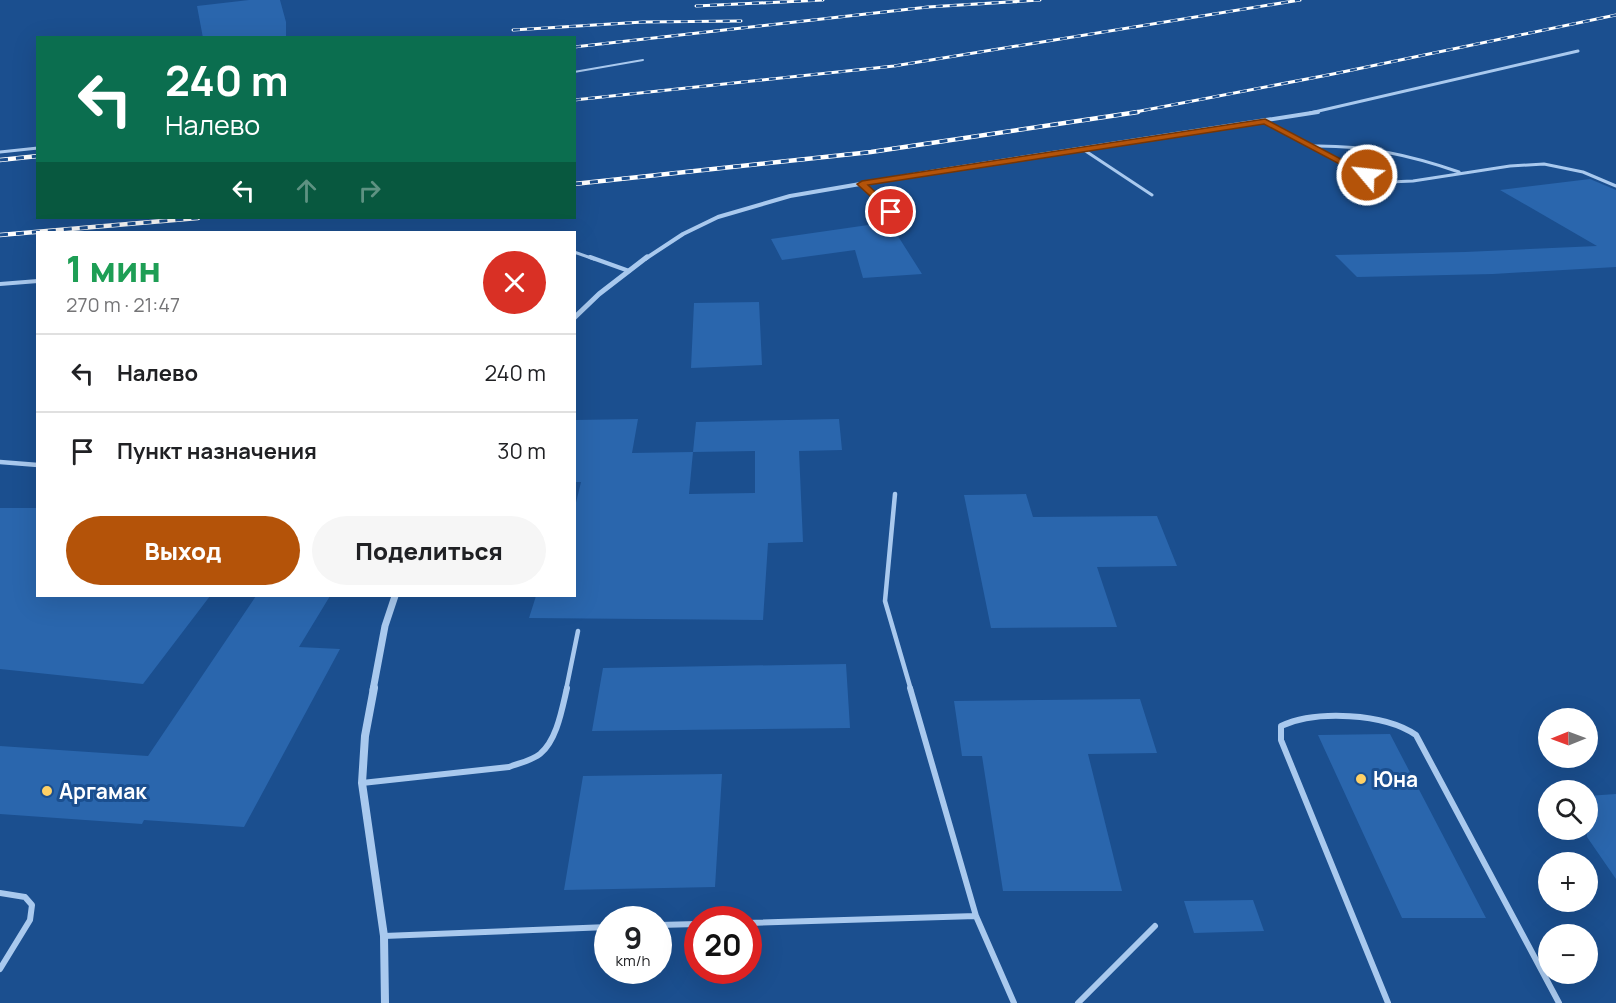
<!DOCTYPE html>
<html lang="ru">
<head>
<meta charset="utf-8">
<style>
	:root { --surface:#fff; --page:#f6f6f6; --text:#202124; --muted:#757577; --line:#e0e0e0; --accent:#b45309 }
	body { margin:0; font-family:Manrope,sans-serif; background:var(--page); color:var(--text); height:100vh; display:flex; flex-direction:column; font-size:22px; white-space:nowrap }
	* { box-sizing:border-box; margin:0 }
	p { font-size:20px; color:var(--muted) }
	.icon { flex:none; width:33px; height:33px; fill:none; stroke:currentColor; stroke-width:2; stroke-linecap:round; stroke-linejoin:round }
	.map { position:relative; flex:1; overflow:hidden }
	.drawer { position:absolute; left:36px; top:231px; width:540px; height:366px; display:flex; flex-direction:column; background:var(--surface); border-radius:0px; box-shadow:0 6px 24px #0002 }
	.drawer>* { flex:none }
	.guide { position:absolute; left:36px; top:36px; width:540px; height:183px; border-radius:0px; box-shadow:0 6px 24px #0002; background:#0b6e4f; color:#fff; overflow:hidden }
	.needle { width:39px; rotate:269deg }
	.controls { position:absolute; left:1538px; top:708px; display:grid; gap:12px }
	.controls a { display:grid; place-items:center; width:60px; height:60px; border-radius:50%; background:var(--surface); box-shadow:0 6px 24px #0002; font-size:30px }
	.speed { position:absolute; left:594px; top:906px; display:flex; gap:12px; font-size:30px; font-weight:700; text-align:center }
	.speed>* { display:grid; place-content:center; width:78px; height:78px; border-radius:50%; background:var(--surface); box-shadow:0 6px 24px #0002; line-height:1 }
	.speed small { font-size:15px; font-weight:400 }
	.speed .limit { border:9px solid #d22; background:#fff; color:#111 }
	.pin { position:absolute; display:grid; place-items:center; width:51px; height:51px; color:#fff; margin:-26px; border:3px solid #fff; border-radius:50%; box-shadow:0 2px 6px #0007 }
	.me { position:absolute; width:66px; margin:-33px; rotate:298deg; stroke-linejoin:round; filter:drop-shadow(0 0 4px #0008) }
	.turn { display:flex; align-items:center; gap:21px; height:126px; padding:0 30px; font-size:27px }
	.turn .icon { width:78px; height:78px; stroke-width:2.5 }
	.turn b { display:block; font-size:42px; line-height:51px }
	.lanes { display:flex; align-items:center; height:57px; padding:0 30px; background:#0003; justify-content:center; gap:30px; direction:ltr }
	.lanes .off { opacity:.35 }
	.round { display:grid; place-items:center; flex:none; width:63px; height:63px; border-radius:32px; background:var(--page) }
	.summary { display:flex; align-items:center; justify-content:space-between; height:102px; padding:0 30px }
	h1 { font-size:36px; font-weight:800; line-height:45px; color:#1e9e55 }
	.button { display:flex; gap:12px; margin-top:auto; padding:12px 30px }
	.button a { flex:1; height:69px; border-radius:36px; background:var(--accent); color:#fff; font-size:24px; font-weight:800; line-height:69px; text-align:center }
	.button a+a { background:var(--page); color:var(--text) }
	ul { padding:0; list-style:none }
	li { display:flex; align-items:center; gap:18px; height:78px; padding:0 30px; border-top:2px solid var(--line) }
	li div { flex:1 }
	li b { display:block; font-size:22px }
	li em { font-style:normal }
	.map>svg:first-child { display:block }
</style>
</head>
<body>
<div class="map">
<svg width="1616" height="1003" viewBox="0 0 1616 1003">
	<rect width="100%" height="100%" fill="#1b4f8f"/>
	<path fill="#2a66ad" fill-rule="evenodd" d="M249,0H280L286,22V38H203L197,6Z
		M1590,179L1616,190V267L1493,274L1357,277L1335,255L1465,252L1597,246L1500,190Z
		M889,222L922,274L863,278L855,250L782,260L771,239Z
		M759,302L762,365L691,368L694,303Z
		M638,419L632,453L693,452L696,422L839,419L842,450L799,451L803,542L768,543L763,620L529,618L536,596H574V511L581,482H574V420ZM755,451V493L689,494L693,452Z
		M1026,494L1033,517L1157,516L1177,566L1097,567L1117,627L991,628L964,495Z
		M0,508H38V596H210L143,684L0,669Z
		M256,596H330L299,647L340,649L244,827L144,820L142,824L0,814V746L148,756Z
		M846,664L850,728L592,731L603,668Z
		M1140,699L1157,753L1088,754L1122,891H1003L982,756H962L954,701Z
		M1390,734L1486,918H1402L1318,735Z
		M722,774L715,887L564,890L583,776Z
		M1616,794V879L1587,837V796Z
		M1253,900L1264,931L1194,933L1184,901Z"/>
	<g fill="none" stroke-linecap="round" stroke-linejoin="round">
		<path stroke="#a9c9ee" stroke-width="2" d="M574,72L643,60"/>
		<path stroke="#a9c9ee" stroke-width="3" d="M1265,121L1367,175L1389,182L1413,181L1510,166L1544,164L1583,172L1616,186
			M1312,146C1364,145 1410,155 1459,172
			M1081,148L1152,195
			M0,152L38,148
			M862,184L891,212
			M574,252L594,259"/>
		<path stroke="#a9c9ee" stroke-width="4" d="M590,257L629,271
			M0,284L38,281"/>
		<path stroke="#a9c9ee" stroke-width="4.5" d="M0,462L38,465
			M895,494L885,601L911,690
			M566,690L578,631"/>
		<path stroke="#a9c9ee" stroke-width="6" d="M910,688L976,916L1014,1003
			M362,783L509,767C519,763 531,761 540,754C557,740 562,709 567,688
			M0,893L25,897L32,905L30,920L0,969
			M748,923L976,916
			M658,925L698,924
			M384,936L608,927
			M1078,1003L1155,926
			M1388,1003L1281,740V726C1316,710 1384,713 1416,735L1559,1003"/>
		<path stroke="#a9c9ee" stroke-width="3" d="M1310,113L1578,51"/>
		<path stroke="#a9c9ee" stroke-width="4" d="M645,259L683,234L718,217L790,196L936,171L1318,112"/>
		<path stroke="#a9c9ee" stroke-width="5" d="M574,318L599,294L647,257"/>
		<path stroke="#a9c9ee" stroke-width="7" d="M373,690L385,626L395,596"/>
		<path stroke="#a9c9ee" stroke-width="8" d="M374,688L365,736L362,783L384,936L385,1003"/>
		<g stroke="#fff" stroke-width="3">
			<path id="rail-far1" d="M696,6L823,0
				M513,30L643,22L741,21
				M574,47L928,7L1040,0
				M574,100L894,66L1300,0
				M1130,113L1333,74L1616,15"/>
		</g>
		<g stroke="#fff" stroke-width="4.5">
			<path id="rail" d="M0,160L38,156
				M574,184L871,152L1138,112
				M0,235L198,218"/>
		</g>
		<use href="#rail-far1" stroke="#1b4f8f" stroke-width="2" stroke-dasharray="7" stroke-linecap="butt"/>
		<use href="#rail" stroke="#1b4f8f" stroke-width="3" stroke-dasharray="8" stroke-linecap="butt"/>
	</g>
	<path fill="#b45309" stroke="#753606" stroke-width="1.5" d="M1265,119L1371,175L1364,177L1264,124L868,185L894,210V214L891,215L857,184L862,181Z"/>
	<g fill="#ffd166" stroke="#1b4f8f" stroke-width="2">
		<circle cx="1361" cy="779" r="6"/>
		<circle cx="47" cy="791" r="6"/>
	</g>
	<g text-anchor="middle" dominant-baseline="central" stroke-width="6" stroke-linejoin="round" paint-order="stroke">
		<g font-size="21" font-weight="bold" fill="#fff" stroke="#1b4f8f" text-anchor="start">
			<text x="1373" y="779">Юна</text>
			<text x="59" y="791">Аргамак</text>
		</g>
	</g>
</svg>
<div class="controls">
<a><svg class="needle" viewBox="-14 -14 28 28"><path d="M0-13l5 13h-10z" fill="#e53935"/><path d="M0 13l5-13h-10z" fill="#757577"/></svg></a>
<a><svg class="icon" aria-label="search" viewBox="0 0 24 24"><circle cx="10" cy="10" r="6"/><path d="M15 15l6 6"/></svg></a>
<a>+</a>
<a>−</a>
</div>
<div class="speed"><div>9<small>km/h</small></div><div class="limit">20</div></div>
<div class="pin" style="left:891px;top:212px;background:#d93025"><svg class="icon" aria-label="arrive" viewBox="0 0 24 24"><path d="M6 21V4h12l-3 4 3 4H6"/></svg></div>
<svg class="me" style="left:1367px;top:175px" viewBox="-20 -20 40 40"><circle r="17" fill="#b45309" stroke="#fff" stroke-width="3"/><path d="M0-11L8 9 0 5-8 9z" fill="#fff"/></svg>
<div class="guide">
<div class="turn"><svg class="icon" aria-label="left" viewBox="0 0 24 24"><path d="M17 20v-9H6M10 6l-5 5 5 5"/></svg><div><b>240 m</b>Налево</div></div>
<div class="lanes"><svg class="icon" aria-label="left" viewBox="0 0 24 24"><path d="M17 20v-9H6M10 6l-5 5 5 5"/></svg><svg class="icon off" aria-label="ahead" viewBox="0 0 24 24"><path d="M12 20V5M6 11l6-6 6 6"/></svg><svg class="icon off" aria-label="right" viewBox="0 0 24 24"><path d="M7 20v-9h11M14 6l5 5-5 5"/></svg></div>
</div>
<section class="drawer">
<div class="summary"><div><h1>1 мин</h1><p>270 m · 21:47</p></div><a class="round" style="background:#d93025;color:#fff"><svg class="icon" aria-label="close" viewBox="0 0 24 24"><path d="M6 6l12 12M18 6L6 18"/></svg></a></div>
<ul>
<li><svg class="icon" aria-label="left" viewBox="0 0 24 24"><path d="M17 20v-9H6M10 6l-5 5 5 5"/></svg><div><b>Налево</b></div><em>240 m</em></li>
<li><svg class="icon" aria-label="arrive" viewBox="0 0 24 24"><path d="M6 21V4h12l-3 4 3 4H6"/></svg><div><b>Пункт назначения</b></div><em>30 m</em></li>
</ul>
<div class="button"><a>Выход</a><a>Поделиться</a></div>
</section>
</div>
</body>
</html>
